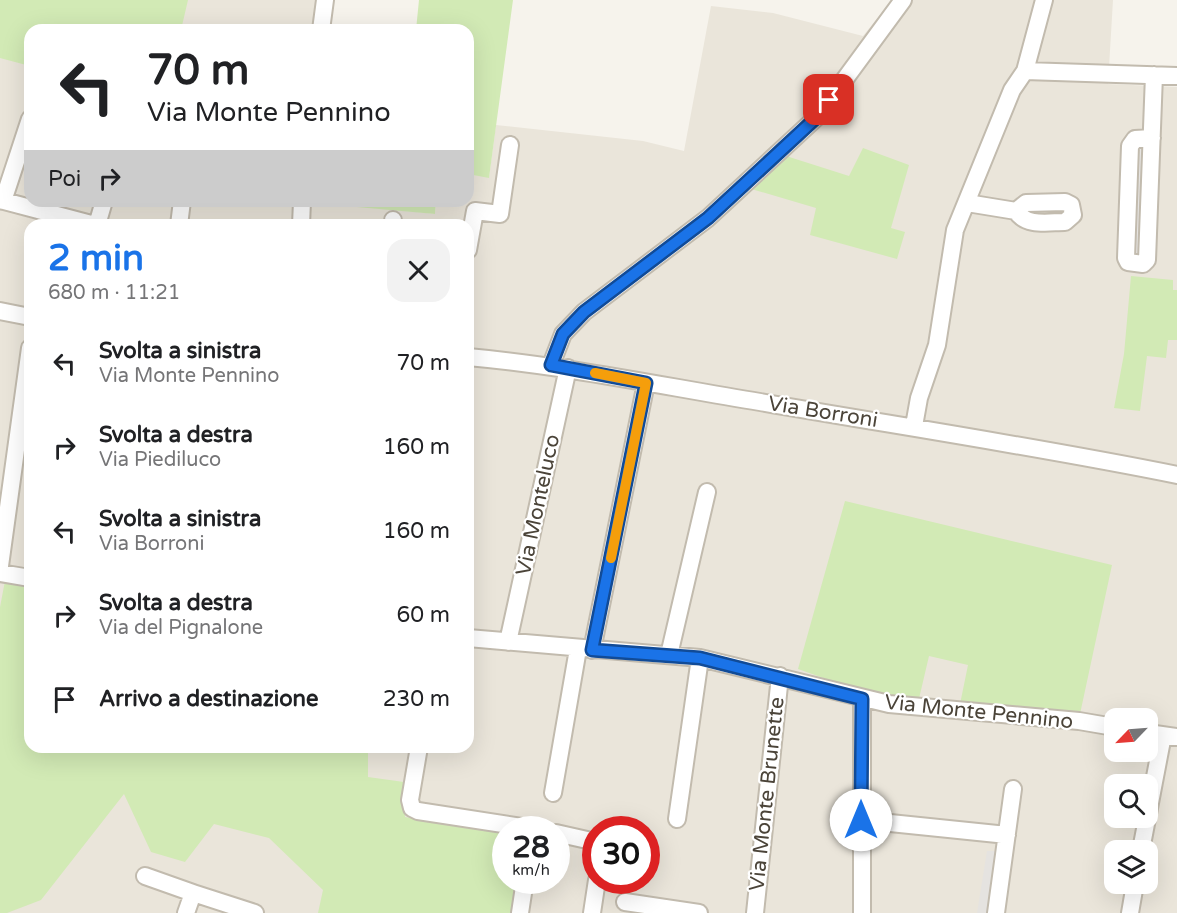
<!DOCTYPE html>
<html lang="it">
<head>
<meta charset="utf-8">
<style>
	:root { --surface:#fff; --page:#f2f2f2; --text:#202124; --muted:#757577; --accent:#1a73e8 }
	body { margin:0; font-family:"Varela Round",sans-serif; background:var(--page); color:var(--text); height:100vh; display:flex; flex-direction:column; font-size:22px; white-space:nowrap }
	* { box-sizing:border-box; margin:0 }
	p { font-size:20px; color:var(--muted) }
	.icon { flex:none; width:33px; height:33px; fill:none; stroke:currentColor; stroke-width:2; stroke-linecap:round; stroke-linejoin:round }
	.map { position:relative; flex:1; overflow:hidden }
	.details { position:absolute; left:24px; top:219px; width:450px; height:534px; display:flex; flex-direction:column; background:var(--surface); border-radius:18px; box-shadow:0 6px 24px #0002 }
	.details>* { flex:none }
	.banner { position:absolute; left:24px; top:24px; width:450px; height:183px; border-radius:18px; box-shadow:0 6px 24px #0002; background:#fff; color:var(--text); overflow:hidden }
	.needle { width:39px; rotate:245deg }
	.controls { position:absolute; left:1104px; top:708px; display:grid; gap:12px }
	.controls a { display:grid; place-items:center; width:54px; height:54px; border-radius:12px; background:var(--surface); box-shadow:0 6px 24px #0002; font-size:30px }
	.speed { position:absolute; left:492px; top:816px; display:flex; gap:12px; font-size:30px; font-weight:700; text-align:center }
	.speed>* { display:grid; place-content:center; width:78px; height:78px; border-radius:50%; background:var(--surface); box-shadow:0 6px 24px #0002; line-height:1 }
	.speed small { font-size:15px; font-weight:400 }
	.speed .limit { border:9px solid #d22; background:#fff; color:#111 }
	.pin { position:absolute; display:grid; place-items:center; width:51px; height:51px; color:#fff; margin:-26px; border-radius:12px; box-shadow:0 3px 9px #0006 }
	.me { position:absolute; width:66px; margin:-33px; rotate:0deg; stroke-linejoin:round; filter:drop-shadow(0 0 4px #0008) }
	.turn { display:flex; align-items:center; gap:21px; height:126px; padding:0 24px; font-size:27px }
	.turn .icon { width:78px; height:78px; stroke-width:2.5 }
	.turn b { display:block; font-size:42px; line-height:51px }
	.then { display:flex; align-items:center; height:57px; padding:0 24px; background:#0003; gap:12px; font-size:22px }
	.round { display:grid; place-items:center; flex:none; width:63px; height:63px; border-radius:18px; background:var(--page) }
	.overview { display:flex; align-items:center; justify-content:space-between; height:102px; padding:0 24px }
	h1 { font-size:36px; font-weight:700; line-height:45px; color:var(--accent) }
	ul { padding:0; list-style:none }
	li { display:flex; align-items:center; gap:18px; height:84px; padding:0 24px }
	li div { flex:1 }
	li b { display:block; font-size:22px }
	li em { font-style:normal }
	.map>svg:first-child { display:block }
</style>
</head>
<body>
<div class="map">
<svg width="1177" height="913" viewBox="0 0 1177 913">
	<rect width="100%" height="100%" fill="#f6f3ec"/>
	<path fill="#eae5da" fill-rule="evenodd" d="M0,0H330L327,30H30V201H312L435,214L436,201H468V174L489,177L496,125L643,141L684,151L711,6L773,13L863,36L892,0H1113L1108,84L1177,87V913H0ZM30,225H468V747H30ZM1114,718H1148V752H1114ZM1114,784H1148V818H1114ZM506,830H556V880H506ZM596,830H646V880H596ZM1114,850H1148V884H1114Z"/>
	<path fill="#d2eab5" d="M0,0H188L181,30H30V66L0,58Z
		M419,0H513L489,178L468,174V30H416Z
		M863,148L909,165L891,228L905,232L897,259L810,235L816,208L748,188L783,155L849,176Z
		M312,201H436L435,214L312,203Z
		M1131,276L1173,280V290H1177V340H1168L1166,358L1147,356L1140,411L1114,408L1124,354Z
		M845,501L1112,565L1080,714L959,709L968,665L929,656L918,703L860,691L798,669Z
		M5,581L30,585V747H360L368,750V777L404,782L405,817L505,833L506,880L516,881L511,913H318L323,890L269,838L214,824L185,862L151,852L124,794L41,900L7,913H0V607Z"/>
	<path fill="#e5e3e0" d="M1130,146H1151L1147,260L1126,258Z
		M987,851H999L991,913H977Z"/>
	<g fill="none" stroke-linecap="round" stroke-linejoin="round">
		<g stroke="#c2bbae" stroke-width="20">
			<path id="minor" d="M321,30L325,0
				M1025,71L1177,76
				M1152,138L1135,139L1130,146L1126,258L1128,262L1143,264L1147,260L1154,75
				M0,200L95,225
				M3,201L30,119
				M967,203L1016,211C1026,227 1048,222 1065,222L1073,215L1071,205L1065,202L1026,203L1016,211
				M97,225L104,201
				M179,225L182,201
				M301,225L302,201
				M393,225V220
				M468,250L475,211L500,214L510,145
				M0,311L30,317
				M468,357C567,366 662,386 760,402C899,426 1039,447 1177,475
				M551,365L563,334L584,312L708,218L817,117L903,0
				M914,426L919,398L937,345L955,230L1012,90L1025,71L1044,0
				M0,566L30,348
				M0,573L30,578
				M468,638L700,658L889,704L1079,721L1114,727
				M508,642L568,368
				M592,650L646,383
				M669,655L707,492
				M1148,733L1177,737
				M419,747L410,800L412,808L418,811L541,830
				M553,793L578,649
				M677,819L700,658
				M861,820L1007,835
				M556,833L596,842
				M1141,850L1163,735
				M145,876L193,893
				M625,902L699,913
				M186,913L193,893L255,913
				M520,913L525,880
				M592,913L597,880
				M755,913L780,676
				M862,913V699
				M996,913L1013,789
				M1130,913L1135,884"/>
		</g>
		<use href="#minor" stroke="#fff" stroke-width="16"/>
	</g>
	<g fill="none" stroke-linecap="round" stroke-linejoin="round">
		<g stroke="#114b97" stroke-width="15">
			<path id="route" d="M829,100L817,117L708,218L584,312L563,334L551,365L646,383L592,650L700,658L862,699L861,820"/>
		</g>
		<use href="#route" stroke="#1a73e8" stroke-width="10"/>
		<path stroke="#f59e0b" stroke-width="10" d="M595,373L646,383L611,558"/>
	</g>
	<g text-anchor="middle" dominant-baseline="central" stroke-width="4.5" stroke-linejoin="round" paint-order="stroke">
		<g font-size="21" fill="#4b4439" stroke="#fff">
			<text transform="translate(823 412) rotate(9)">Via Borroni</text>
			<text transform="translate(538 505) rotate(-78)">Via Monteluco</text>
			<text transform="translate(979 712) rotate(6)">Via Monte Pennino</text>
			<text transform="translate(767 794) rotate(-84)">Via Monte Brunette</text>
		</g>
	</g>
</svg>
<div class="controls">
<a><svg class="needle" viewBox="-14 -14 28 28"><path d="M0-13l5 13h-10z" fill="#e53935"/><path d="M0 13l5-13h-10z" fill="#757577"/></svg></a>
<a><svg class="icon" aria-label="search" viewBox="0 0 24 24"><circle cx="10" cy="10" r="6"/><path d="M15 15l6 6"/></svg></a>
<a><svg class="icon" aria-label="layers" viewBox="0 0 24 24"><path d="M12 4l9 5-9 5-9-5zM3 14l9 5 9-5"/></svg></a>
</div>
<div class="speed"><div>28<small>km/h</small></div><div class="limit">30</div></div>
<div class="pin" style="left:829px;top:100px;background:#d93025"><svg class="icon" aria-label="arrive" viewBox="0 0 24 24"><path d="M6 21V4h12l-3 4 3 4H6"/></svg></div>
<svg class="me" style="left:861px;top:820px" viewBox="-20 -20 40 40"><circle r="19" fill="#fff"/><path d="M0-13L10 11 0 6-10 11z" fill="#1a73e8"/></svg>
<div class="banner">
<div class="turn"><svg class="icon" aria-label="left" viewBox="0 0 24 24"><path d="M17 20v-9H6M10 6l-5 5 5 5"/></svg><div><b>70 m</b>Via Monte Pennino</div></div>
<div class="then">Poi<svg class="icon" aria-label="right" viewBox="0 0 24 24"><path d="M7 20v-9h11M14 6l5 5-5 5"/></svg></div>
</div>
<section class="details">
<div class="overview"><div><h1>2 min</h1><p>680 m · 11:21</p></div><a class="round"><svg class="icon" aria-label="close" viewBox="0 0 24 24"><path d="M6 6l12 12M18 6L6 18"/></svg></a></div>
<ul>
<li><svg class="icon" aria-label="left" viewBox="0 0 24 24"><path d="M17 20v-9H6M10 6l-5 5 5 5"/></svg><div><b>Svolta a sinistra</b><p>Via Monte Pennino</p></div><em>70 m</em></li>
<li><svg class="icon" aria-label="right" viewBox="0 0 24 24"><path d="M7 20v-9h11M14 6l5 5-5 5"/></svg><div><b>Svolta a destra</b><p>Via Piediluco</p></div><em>160 m</em></li>
<li><svg class="icon" aria-label="left" viewBox="0 0 24 24"><path d="M17 20v-9H6M10 6l-5 5 5 5"/></svg><div><b>Svolta a sinistra</b><p>Via Borroni</p></div><em>160 m</em></li>
<li><svg class="icon" aria-label="right" viewBox="0 0 24 24"><path d="M7 20v-9h11M14 6l5 5-5 5"/></svg><div><b>Svolta a destra</b><p>Via del Pignalone</p></div><em>60 m</em></li>
<li><svg class="icon" aria-label="arrive" viewBox="0 0 24 24"><path d="M6 21V4h12l-3 4 3 4H6"/></svg><div><b>Arrivo a destinazione</b></div><em>230 m</em></li>
</ul>
</section>
</div>
</body>
</html>
